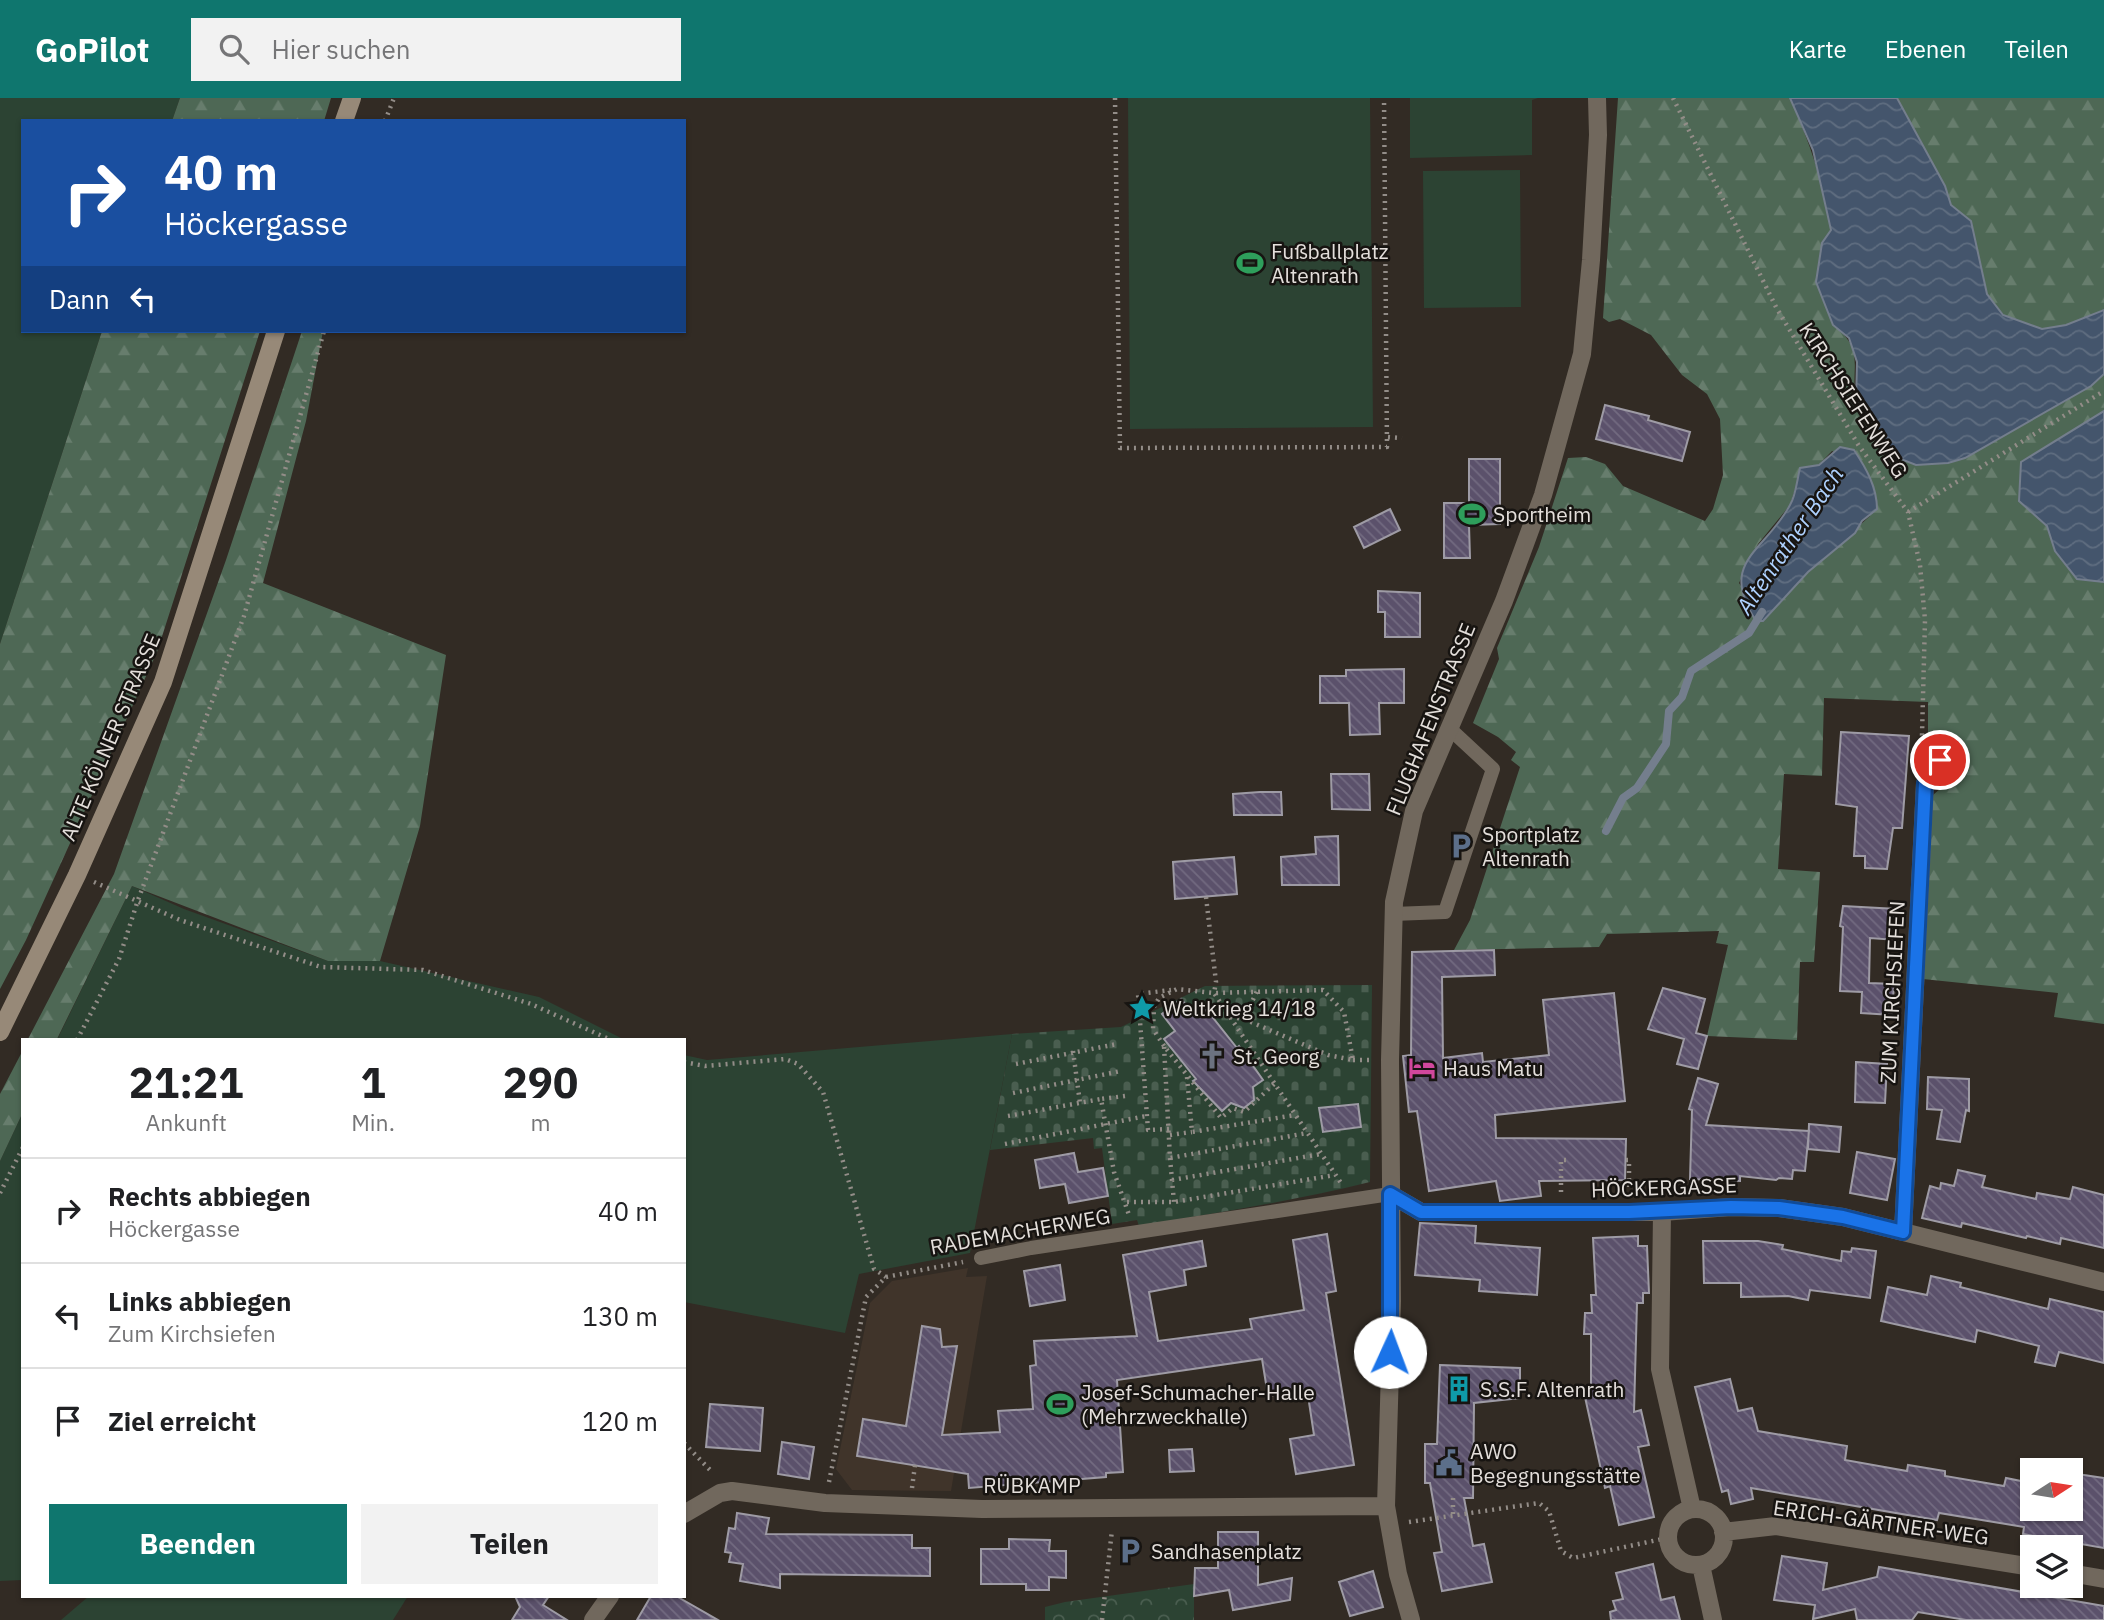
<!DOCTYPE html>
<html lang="de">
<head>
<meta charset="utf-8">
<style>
	:root { --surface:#fff; --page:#f2f2f2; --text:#202124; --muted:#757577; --line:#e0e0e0; --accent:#0f766e }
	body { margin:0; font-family:"IBM Plex Sans",sans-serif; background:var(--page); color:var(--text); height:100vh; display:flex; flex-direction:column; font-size:26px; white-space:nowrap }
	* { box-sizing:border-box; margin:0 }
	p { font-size:23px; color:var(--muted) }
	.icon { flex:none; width:38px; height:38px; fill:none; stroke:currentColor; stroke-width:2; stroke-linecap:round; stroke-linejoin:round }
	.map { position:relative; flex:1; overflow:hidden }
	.panel { position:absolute; left:21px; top:940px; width:665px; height:560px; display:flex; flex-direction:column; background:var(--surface); border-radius:0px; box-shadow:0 2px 5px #0004 }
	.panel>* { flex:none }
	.hud { position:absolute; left:21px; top:21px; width:665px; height:214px; border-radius:0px; box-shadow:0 2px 5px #0004; background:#1a4fa0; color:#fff; overflow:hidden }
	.needle { width:46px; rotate:78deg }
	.fabs { position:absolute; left:2020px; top:1360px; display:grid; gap:14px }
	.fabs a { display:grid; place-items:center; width:63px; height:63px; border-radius:0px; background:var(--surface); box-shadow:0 2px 5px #0004; font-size:35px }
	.pin { position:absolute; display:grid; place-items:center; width:60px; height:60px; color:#fff; margin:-30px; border:4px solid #fff; border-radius:50%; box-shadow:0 2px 7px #0007 }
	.me { position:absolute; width:77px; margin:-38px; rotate:2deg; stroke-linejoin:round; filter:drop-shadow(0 0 5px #0008) }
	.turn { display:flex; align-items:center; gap:24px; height:147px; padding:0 28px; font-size:32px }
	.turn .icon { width:91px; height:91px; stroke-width:2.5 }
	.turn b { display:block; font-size:49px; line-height:60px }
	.then { display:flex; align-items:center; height:66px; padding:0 28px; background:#0003; gap:14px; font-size:26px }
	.eta { display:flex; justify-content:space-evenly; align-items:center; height:119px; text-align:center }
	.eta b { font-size:42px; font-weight:700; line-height:49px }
	.button { display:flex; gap:14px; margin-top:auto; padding:14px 28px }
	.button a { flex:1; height:80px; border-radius:0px; background:var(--accent); color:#fff; font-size:28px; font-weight:700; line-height:80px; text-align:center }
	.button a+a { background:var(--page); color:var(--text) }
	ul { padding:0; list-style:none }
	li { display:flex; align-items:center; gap:21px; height:105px; padding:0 28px; border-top:2px solid var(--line) }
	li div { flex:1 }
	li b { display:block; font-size:26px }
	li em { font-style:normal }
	header { display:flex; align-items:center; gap:42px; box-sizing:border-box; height:98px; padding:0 35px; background:var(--accent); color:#fff }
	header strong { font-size:33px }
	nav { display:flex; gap:38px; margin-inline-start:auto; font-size:24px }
	.search { width:490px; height:63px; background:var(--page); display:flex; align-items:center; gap:18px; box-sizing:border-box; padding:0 24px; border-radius:0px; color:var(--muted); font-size:26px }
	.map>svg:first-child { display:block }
</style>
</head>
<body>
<header>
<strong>GoPilot</strong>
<div class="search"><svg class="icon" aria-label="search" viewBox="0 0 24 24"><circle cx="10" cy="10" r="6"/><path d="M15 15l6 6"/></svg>Hier suchen</div>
<nav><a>Karte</a><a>Ebenen</a><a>Teilen</a></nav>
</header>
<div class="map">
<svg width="2104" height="1522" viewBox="0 0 2104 1522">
	<defs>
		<pattern id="forest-firs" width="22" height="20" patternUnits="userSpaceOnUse" patternTransform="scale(1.75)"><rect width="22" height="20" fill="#4e6855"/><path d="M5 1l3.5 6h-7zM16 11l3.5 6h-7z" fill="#677d6d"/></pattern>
		<pattern id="cemetery-stones" width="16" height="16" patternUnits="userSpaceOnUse" patternTransform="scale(1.75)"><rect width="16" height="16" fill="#2c4333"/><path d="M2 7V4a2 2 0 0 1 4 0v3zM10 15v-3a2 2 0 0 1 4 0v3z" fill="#4a5e50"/></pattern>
		<pattern id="park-crowns" width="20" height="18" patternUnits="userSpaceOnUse" patternTransform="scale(1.75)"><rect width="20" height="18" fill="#2c4333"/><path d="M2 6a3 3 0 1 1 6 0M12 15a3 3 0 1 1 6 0" fill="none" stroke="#4a5e50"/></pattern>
		<pattern id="water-waves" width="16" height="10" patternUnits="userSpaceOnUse" patternTransform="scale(1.75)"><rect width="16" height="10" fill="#44556c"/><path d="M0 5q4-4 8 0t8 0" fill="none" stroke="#5f6d80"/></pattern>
		<pattern id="building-back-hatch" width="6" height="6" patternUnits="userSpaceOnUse" patternTransform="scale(1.75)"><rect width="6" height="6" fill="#5b516b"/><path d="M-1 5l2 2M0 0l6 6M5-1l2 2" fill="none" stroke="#726a80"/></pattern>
	</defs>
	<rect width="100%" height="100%" fill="#322b24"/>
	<path fill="#40342a" d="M968,1170L966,1179L987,1178L951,1393L852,1392L836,1371L870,1205L892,1183Z"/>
	<path fill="#2c4333" d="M0,0H180L172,23H23V233H102L0,546Z
		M1128,0H1370L1373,329L1130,331Z
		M1410,0H1538L1532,2V57L1410,60Z
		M1520,72L1521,209L1424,210L1423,73Z
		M132,788L184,811L328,863H380L539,899L623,941L57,942Z
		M1012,936L970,1155L859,1176L845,1235L684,1204V957L707,962Z
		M23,1014V1482L0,1483V1063Z
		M89,1498H408L393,1522H61Z"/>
	<path fill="url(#forest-firs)" fill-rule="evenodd" d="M180,0H331L324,23H172Z
		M1618,0H1790C1809,43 1824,85 1831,132L1822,145L1833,227C1866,252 1850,268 1856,302C1859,321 1880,344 1893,358L1965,360L2091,288L2104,276V313L2021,364L2019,403L2047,428L2055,453L2077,481L2104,484V926L2054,919L2058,895L1923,881L1933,697L1956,677L1959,640L1928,639V604L1824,600L1822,678L1784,676L1778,771L1820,774L1814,864H1800L1797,942L1707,938L1728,847L1716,845L1719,833L1607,836L1599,849L1454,852L1470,822L1520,669L1511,662L1516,654L1498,639L1473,625L1499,561L1497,550L1539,449L1568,360L1586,359L1605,366L1623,388L1705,423L1713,411L1723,377L1720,321L1707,296L1682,277L1651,237L1620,221L1609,224L1603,220ZM1832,353L1863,367L1874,389L1870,418L1808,474L1763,523L1739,485L1758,446L1790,407L1795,391Z
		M1897,0H2104V212L2066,227L2042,231L2003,217L1987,196L1971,123L1951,107L1944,88Z
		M102,233H260L157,554L26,842L0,891V546Z
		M302,233H323L306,323L263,485L446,557L420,728L380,863H328L132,788L57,941H28L114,776L226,462Z
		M23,952V1014L0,1063V996Z"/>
	<path fill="url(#cemetery-stones)" d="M1372,887L1370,1084C1293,1103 1216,1115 1139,1128L1137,1122L1112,1126L1102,1050L1094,1051L1093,1040L990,1052L1012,936L1121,929L1205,888Z"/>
	<path fill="url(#park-crowns)" d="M1194,1486V1522H1045V1509L1065,1504Z"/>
	<path fill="url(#water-waves)" stroke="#747e8d" stroke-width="2" d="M1790,0H1897L1945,88L1951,107L1971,123L1987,196L2003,217L2042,231L2066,227L2104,212V276L2091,288L1965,360L1948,365L1916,367L1893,358L1861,315L1856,303L1857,264L1849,240L1833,227L1816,184L1822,145L1831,132L1813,52Z
		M2104,313V484L2077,481L2055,453L2047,428L2019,403L2021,364Z
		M1840,349L1854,352C1866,370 1877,389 1877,411L1862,423L1855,435L1808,474L1763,523H1756C1717,463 1765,454 1790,407C1796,397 1797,382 1800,370L1819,367Z"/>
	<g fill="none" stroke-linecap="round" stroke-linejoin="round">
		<path stroke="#747e8d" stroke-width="8" d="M1606,733L1623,700L1637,690L1666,646L1669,613L1682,599L1691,573L1749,535L1762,514"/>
	</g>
	<path fill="url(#building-back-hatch)" stroke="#9e9ba5" stroke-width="2" d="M1605,307L1649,318L1648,322L1690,334L1682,363L1596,341Z
		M1469,361H1500V426L1469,427L1470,460H1444V405H1469Z
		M1390,411L1400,432L1364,450L1354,429Z
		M1378,493L1420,495V539H1385V514H1378Z
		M1404,571V605H1379L1380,636L1350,637L1349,605H1320V578H1346V572Z
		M1841,634L1909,638L1902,730H1893L1887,771L1865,770V758H1854L1857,709L1836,706Z
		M1331,676H1369L1370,712L1332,711Z
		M1260,694H1281L1282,717H1234L1233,696Z
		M1338,738L1339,787H1282L1281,759L1316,756L1315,739Z
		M1234,759L1237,796L1175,801L1173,764Z
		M1843,808L1897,811L1896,842L1870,840L1869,885L1894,886L1892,917L1861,915L1862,894L1840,893L1843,829L1840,828Z
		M1494,852L1495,877L1442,879L1443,960L1482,955L1483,964L1549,957L1543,902L1614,895L1625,1003L1495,1017L1496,1040L1626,1041L1625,1082L1539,1083L1541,1098L1500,1103L1496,1083L1429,1093L1417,1013L1409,1014L1403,958L1411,957L1412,854Z
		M1663,890L1705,901L1696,935L1707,938L1698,971L1677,966L1684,941L1648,931Z
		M1181,901L1195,918L1206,911L1237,950L1239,948L1263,982L1253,989L1254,1002L1244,1010L1231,1005L1222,1013L1193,983L1196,981L1164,941L1175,933L1162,916Z
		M1856,964L1887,966L1885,1005L1855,1004Z
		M1928,979L1969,981V1013L1966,1012L1960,1044L1937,1041L1942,1012L1927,1011Z
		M1698,980L1718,986L1706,1027L1809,1033L1805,1073L1793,1072L1792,1081L1779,1080L1776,1082L1740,1078V1083L1690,1081L1692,1012L1689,1011Z
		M1358,1006L1361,1029L1323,1034L1319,1010Z
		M1809,1026L1841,1029L1839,1054L1808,1051Z
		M1857,1054L1895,1061L1887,1102L1850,1095Z
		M1074,1055L1078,1074L1103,1070L1108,1098L1069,1105L1065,1086L1040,1090L1035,1062Z
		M1958,1072L1985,1078L1982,1089L2036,1101L2037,1095L2070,1101L2073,1089L2104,1097V1150L2061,1140L2060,1146L2027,1138L2026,1140L1962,1125L1961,1129L1922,1120L1930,1088L1940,1091L1941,1085L1954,1088Z
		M1420,1125L1476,1128L1475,1145L1540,1150L1537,1197L1479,1193L1480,1182L1415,1177Z
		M1327,1136L1336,1193L1326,1195L1354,1367L1296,1376L1290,1341L1314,1337L1307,1291L1268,1298L1262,1261L1117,1282L1123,1374L1106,1375V1379L969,1390L968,1376L857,1358L863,1321L906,1328L922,1228L940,1231L942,1249L957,1248L942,1337L1000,1334L998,1313L1033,1311L1030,1268L1036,1267L1034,1243L1137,1238L1123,1157L1202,1143L1206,1168L1184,1172L1186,1187L1149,1194L1158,1243L1252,1231L1250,1221L1304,1212L1293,1142Z
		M1638,1138V1148H1647L1649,1195H1643V1205H1637L1634,1314L1641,1312L1649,1347L1638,1349L1654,1419L1619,1427L1610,1388L1605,1390L1585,1299L1591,1298V1236H1584L1585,1215H1592L1591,1197H1596L1593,1140Z
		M1703,1143H1758L1783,1147L1782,1151L1841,1163L1842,1153L1851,1154L1852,1150L1876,1153L1870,1200L1810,1192L1808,1202L1788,1198L1741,1199V1185H1704Z
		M1060,1167L1065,1202L1030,1208L1024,1173Z
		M1931,1178L1961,1185L1960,1189L2048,1211L2050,1201L2104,1214V1265L2059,1254L2055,1268L2035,1264L2039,1248L1977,1232L1975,1244L1881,1223L1888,1189L1927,1197Z
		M1440,1267L1520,1270V1300L1474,1305L1473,1400H1464L1473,1448L1484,1446L1492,1484L1442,1493L1434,1455L1442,1454L1430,1385H1425V1346H1437Z
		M1730,1281L1738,1313L1752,1310L1758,1333L1847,1348L1845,1362L1907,1373L1908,1367L1945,1373V1378L2004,1388L2006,1380L2031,1385L2032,1383V1410H2070V1375L2104,1380V1450L2023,1436L2024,1429L1939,1415L1937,1422L1751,1390L1753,1401L1731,1406L1728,1392L1722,1394L1695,1289Z
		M710,1306L763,1310L760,1353L706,1349Z
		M782,1344L814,1349L809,1381L778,1376Z
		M1192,1351L1194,1373L1170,1374L1169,1352Z
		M737,1415L769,1420L766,1436L912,1437V1450H930V1478L780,1476V1490L740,1483L743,1466L729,1464L731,1455L725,1454L729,1430L735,1431Z
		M1218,1434H1258V1487L1292,1480L1290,1502L1233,1512L1229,1492L1194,1498L1195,1470H1218Z
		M1009,1441L1050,1442L1049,1453H1066V1480L1049,1479V1492H1026V1486H981V1451H1009Z
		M1782,1458L1827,1465L1823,1492L1877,1479L1879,1469L2104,1508V1522H1966L1918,1514L1912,1522H1857L1855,1511L1813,1521L1815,1507L1774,1502Z
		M1653,1466L1661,1502L1674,1499L1680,1522H1611L1610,1514L1616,1512L1613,1503L1623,1501L1616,1475Z
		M1373,1473L1383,1509L1350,1518L1339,1484Z
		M515,1498H549L543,1507L567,1522H512L520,1509Z
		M651,1498H676L718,1522H637Z"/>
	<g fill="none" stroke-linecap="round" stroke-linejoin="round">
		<path stroke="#938d88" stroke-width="4.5" stroke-dasharray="2 5" stroke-linecap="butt" d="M1115,0L1120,350L1387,349L1384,0
			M1673,0L1776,209L1859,348L1908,414L1920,467L1925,522L1922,637L1924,646
			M385,23L394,0
			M1388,339L1402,340
			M1908,414L2104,293
			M94,784L180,822L321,869L423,872L531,906L611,942
			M1206,799L1216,884L1214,895L1341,1085
			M1244,921L1257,893
			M77,942L119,861L138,802L244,518L324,233
			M1164,948L1153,931L1154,909L1159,900L1177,891L1214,895L1323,892L1344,914L1353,962L1328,957L1244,921L1231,919
			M1073,953L1080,1005
			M1353,962H1370
			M684,964L705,968L785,961L798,966L823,994L874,1171L886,1179
			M1016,966L1117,946
			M1187,979L1192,1034L1295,1017
			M1274,986L1244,1014L1233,1010L1221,1020L1164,948L1170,1060L1307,1035
			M1013,995L1121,973
			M1125,998L1101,1001L1114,1074L1129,1117
			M1008,1018L1101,1001
			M1169,1031L1148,1032L1138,896L1171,892
			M1170,1037L1192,1034
			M1005,1046L1146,1018
			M1170,1060L1174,1104
			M1626,1062H1629V1093
			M1172,1082L1321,1056
			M1561,1094V1062H1567
			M0,1095L23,1049
			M1127,1104H1174L1335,1077
			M684,1345L713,1375
			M829,1384L866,1199L886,1179L963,1164
			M912,1390L915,1367
			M1453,1400V1417
			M1409,1424L1539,1405L1549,1413L1561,1453L1573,1460L1667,1440
			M1102,1522L1112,1432"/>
		<path stroke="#71685d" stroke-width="14" d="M1393,816L1445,814L1493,671L1450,631
			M981,1160L1031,1150L1390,1096"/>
		<path stroke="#71685d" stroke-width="18" d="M1390,1096L1421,1114H1662L1731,1109L1779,1110L1843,1119L2104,1184
			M1662,1114L1660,1271L1692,1411
			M1903,1134L1925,685L1940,661
			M1668 1439a28 28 0 1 1 56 0a28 28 0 1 1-56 0Z
			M684,1416L720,1395L732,1393L825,1405L982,1411L1386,1408
			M1723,1434L1776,1428L2032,1469
			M1701,1467L1713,1522
			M2070,1475L2104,1481
			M593,1522L610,1498
			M1411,1522L1398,1476L1386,1408L1392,1203L1390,962L1394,804L1414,713L1504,503L1543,397L1582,256L1591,162L1598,37L1597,0"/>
		<path stroke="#978978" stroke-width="18" d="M344,23L352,0
			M0,934L77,777L163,584L276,233"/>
	</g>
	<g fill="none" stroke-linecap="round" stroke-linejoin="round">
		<g stroke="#114b97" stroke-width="18">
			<path id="route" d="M1390,1254V1096L1421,1114H1629L1731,1109L1779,1110L1843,1119L1903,1134L1925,685L1940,662"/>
		</g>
		<use href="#route" stroke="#1a73e8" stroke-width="12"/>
	</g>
	<defs>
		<g id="stadium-bare" transform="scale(2.1)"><path d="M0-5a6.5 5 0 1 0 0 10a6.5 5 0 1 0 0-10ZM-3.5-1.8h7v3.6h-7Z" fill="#2e9e5b" stroke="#171411" stroke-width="2.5" paint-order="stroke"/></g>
		<g id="parking-bare" transform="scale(2.1)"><path d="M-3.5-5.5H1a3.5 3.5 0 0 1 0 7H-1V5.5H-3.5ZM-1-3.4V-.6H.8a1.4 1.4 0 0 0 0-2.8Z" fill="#5c6f8a" stroke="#171411" stroke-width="2.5" paint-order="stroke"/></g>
		<g id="sight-bare" transform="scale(2.1)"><path d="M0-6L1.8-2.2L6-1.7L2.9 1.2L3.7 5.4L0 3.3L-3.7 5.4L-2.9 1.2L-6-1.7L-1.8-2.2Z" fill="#0f9aa8" stroke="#171411" stroke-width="2.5" paint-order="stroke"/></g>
		<g id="church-bare" transform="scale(2.1)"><path d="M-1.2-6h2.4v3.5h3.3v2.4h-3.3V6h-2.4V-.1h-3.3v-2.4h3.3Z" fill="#6b7280" stroke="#171411" stroke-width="2.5" paint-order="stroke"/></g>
		<g id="hotel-bare" transform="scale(2.1)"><path d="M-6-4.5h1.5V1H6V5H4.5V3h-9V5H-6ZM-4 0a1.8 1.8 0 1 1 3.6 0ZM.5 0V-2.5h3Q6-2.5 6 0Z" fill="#d1479c" stroke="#171411" stroke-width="2.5" paint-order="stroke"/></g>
		<g id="building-bare" transform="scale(2.1)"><path d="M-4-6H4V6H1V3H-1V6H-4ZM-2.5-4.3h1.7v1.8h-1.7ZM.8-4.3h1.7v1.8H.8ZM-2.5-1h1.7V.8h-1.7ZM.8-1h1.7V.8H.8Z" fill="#0f9aa8" stroke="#171411" stroke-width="2.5" paint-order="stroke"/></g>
		<g id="civic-bare" transform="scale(2.1)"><path d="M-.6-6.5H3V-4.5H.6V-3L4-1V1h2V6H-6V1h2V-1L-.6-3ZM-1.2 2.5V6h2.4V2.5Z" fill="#5c6f8a" stroke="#171411" stroke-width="2.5" paint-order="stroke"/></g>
	</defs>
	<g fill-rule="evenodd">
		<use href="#stadium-bare" x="1250" y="165"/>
		<use href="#stadium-bare" x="1472" y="416"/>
		<use href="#parking-bare" x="1461" y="748"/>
		<use href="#sight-bare" x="1142" y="910"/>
		<use href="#church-bare" x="1212" y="958"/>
		<use href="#hotel-bare" x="1422" y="970"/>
		<use href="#building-bare" x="1459" y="1291"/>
		<use href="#stadium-bare" x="1060" y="1306"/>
		<use href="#civic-bare" x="1449" y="1365"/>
		<use href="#parking-bare" x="1130" y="1453"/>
	</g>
	<g text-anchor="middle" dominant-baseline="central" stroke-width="5" stroke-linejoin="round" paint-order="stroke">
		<g font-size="21" fill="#e4dfdb" stroke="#171411" text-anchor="start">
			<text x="1271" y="153">Fußballplatz<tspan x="1271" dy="24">Altenrath</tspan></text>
			<text x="1493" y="416">Sportheim</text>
			<text x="1482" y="736">Sportplatz<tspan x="1482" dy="24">Altenrath</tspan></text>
			<text x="1163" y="910">Weltkrieg 14/18</text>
			<text x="1233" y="958">St. Georg</text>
			<text x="1443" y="970">Haus Matu</text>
			<text x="1480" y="1291">S.S.F. Altenrath</text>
			<text x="1081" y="1294">Josef-Schumacher-Halle<tspan x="1081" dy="24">(Mehrzweckhalle)</tspan></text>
			<text x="1470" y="1353">AWO<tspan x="1470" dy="24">Begegnungsstätte</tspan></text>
			<text x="1151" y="1453">Sandhasenplatz</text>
		</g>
		<g font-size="21" fill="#e4dfdb" stroke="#171411">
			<text transform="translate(1854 302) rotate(57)">KIRCHSIEFENWEG</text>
			<text transform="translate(1430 621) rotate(-68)">FLUGHAFENSTRASSE</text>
			<text transform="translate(110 639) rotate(-67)">ALTE KÖLNER STRASSE</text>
			<text transform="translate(1892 894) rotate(-87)">ZUM KIRCHSIEFEN</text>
			<text transform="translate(1664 1089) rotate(-2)">HÖCKERGASSE</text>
			<text transform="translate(1020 1133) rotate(-10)">RADEMACHERWEG</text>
			<text x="1032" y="1387">RÜBKAMP</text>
			<text transform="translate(1881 1424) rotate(8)">ERICH-GÄRTNER-WEG</text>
		</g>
		<g font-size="23" font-style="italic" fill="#aed1fe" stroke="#171411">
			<text transform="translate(1789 442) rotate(-56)">Altenrather Bach</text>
		</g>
	</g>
</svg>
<div class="fabs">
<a><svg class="needle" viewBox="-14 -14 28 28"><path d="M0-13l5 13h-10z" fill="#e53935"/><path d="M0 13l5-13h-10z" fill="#757577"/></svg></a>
<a><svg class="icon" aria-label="layers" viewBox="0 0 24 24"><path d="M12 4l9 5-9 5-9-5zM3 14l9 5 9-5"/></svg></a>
</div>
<div class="pin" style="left:1940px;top:662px;background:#d93025"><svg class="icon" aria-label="arrive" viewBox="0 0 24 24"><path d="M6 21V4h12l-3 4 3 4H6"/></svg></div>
<svg class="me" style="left:1390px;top:1254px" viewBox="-20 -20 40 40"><circle r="19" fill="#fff"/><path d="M0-13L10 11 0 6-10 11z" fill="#1a73e8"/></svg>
<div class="hud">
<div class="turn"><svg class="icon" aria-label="right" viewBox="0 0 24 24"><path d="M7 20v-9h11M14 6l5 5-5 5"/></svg><div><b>40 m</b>Höckergasse</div></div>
<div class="then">Dann<svg class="icon" aria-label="left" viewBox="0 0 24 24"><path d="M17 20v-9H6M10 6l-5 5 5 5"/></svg></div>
</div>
<section class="panel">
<div class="eta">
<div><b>21:21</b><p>Ankunft</p></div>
<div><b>1</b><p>Min.</p></div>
<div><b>290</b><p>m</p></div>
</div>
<ul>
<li><svg class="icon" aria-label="right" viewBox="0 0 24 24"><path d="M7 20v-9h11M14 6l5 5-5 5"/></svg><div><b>Rechts abbiegen</b><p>Höckergasse</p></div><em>40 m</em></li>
<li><svg class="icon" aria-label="left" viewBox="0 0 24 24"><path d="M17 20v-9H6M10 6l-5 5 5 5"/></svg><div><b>Links abbiegen</b><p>Zum Kirchsiefen</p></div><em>130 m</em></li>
<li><svg class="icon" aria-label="arrive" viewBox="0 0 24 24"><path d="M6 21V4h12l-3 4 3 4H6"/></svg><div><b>Ziel erreicht</b></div><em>120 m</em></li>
</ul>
<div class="button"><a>Beenden</a><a>Teilen</a></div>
</section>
</div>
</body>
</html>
